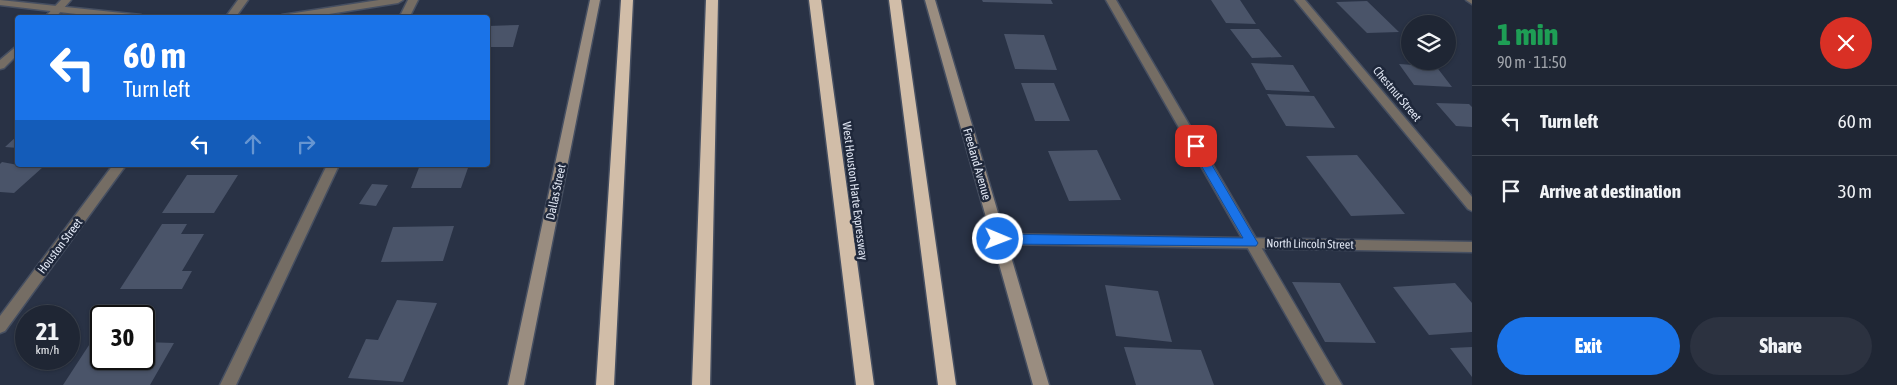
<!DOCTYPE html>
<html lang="en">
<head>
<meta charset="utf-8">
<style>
	:root { --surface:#1f2634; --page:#2c3240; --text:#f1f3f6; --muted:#a1a5ac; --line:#3c434f; --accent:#1a73e8 }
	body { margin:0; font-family:"Asap Condensed",sans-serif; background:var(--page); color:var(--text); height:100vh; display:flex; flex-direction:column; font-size:19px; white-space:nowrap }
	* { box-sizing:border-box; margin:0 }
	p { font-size:16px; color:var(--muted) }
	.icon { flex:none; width:28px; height:28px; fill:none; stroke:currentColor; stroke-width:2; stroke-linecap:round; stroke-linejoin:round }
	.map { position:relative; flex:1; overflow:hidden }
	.drawer { display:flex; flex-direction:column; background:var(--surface); width:425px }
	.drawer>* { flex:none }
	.hud { position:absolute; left:15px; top:15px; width:475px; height:152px; border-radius:5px; box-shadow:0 1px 4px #0004,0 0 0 1px var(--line); background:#1a73e8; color:#fff; overflow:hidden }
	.fabs { position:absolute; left:1401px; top:15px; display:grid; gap:10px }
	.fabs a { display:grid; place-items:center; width:55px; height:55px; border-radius:50%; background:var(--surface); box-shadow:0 1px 4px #0004,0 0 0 1px var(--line); font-size:25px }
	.speed { position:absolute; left:15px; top:305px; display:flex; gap:10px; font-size:25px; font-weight:700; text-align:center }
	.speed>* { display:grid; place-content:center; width:65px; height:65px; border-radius:50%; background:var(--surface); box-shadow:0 1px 4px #0004,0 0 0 1px var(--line); line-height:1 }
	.speed small { font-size:12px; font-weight:400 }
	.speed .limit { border:2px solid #111; border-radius:8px; background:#fff; color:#111 }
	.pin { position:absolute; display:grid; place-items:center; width:42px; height:42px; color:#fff; margin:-21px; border-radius:10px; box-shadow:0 2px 8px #0006 }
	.me { position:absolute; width:55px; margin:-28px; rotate:91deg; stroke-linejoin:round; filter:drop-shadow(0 0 4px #0008) }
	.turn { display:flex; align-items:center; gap:18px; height:105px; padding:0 25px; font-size:22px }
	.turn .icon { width:65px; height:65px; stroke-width:2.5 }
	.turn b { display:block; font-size:35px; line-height:42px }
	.lanes { display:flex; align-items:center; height:48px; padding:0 25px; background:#0003; justify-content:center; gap:25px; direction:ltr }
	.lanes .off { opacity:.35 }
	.round { display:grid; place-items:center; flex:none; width:52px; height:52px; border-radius:26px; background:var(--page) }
	.headline { display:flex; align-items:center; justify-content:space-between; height:85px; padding:0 25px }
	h1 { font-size:30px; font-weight:800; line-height:38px; color:#1e9e55 }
	.primary-button { display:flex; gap:10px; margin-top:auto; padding:10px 25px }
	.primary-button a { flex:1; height:58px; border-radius:30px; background:var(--accent); color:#fff; font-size:20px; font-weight:800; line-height:58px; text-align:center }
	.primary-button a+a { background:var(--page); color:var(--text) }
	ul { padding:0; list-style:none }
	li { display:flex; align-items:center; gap:15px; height:70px; padding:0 25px; border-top:1px solid var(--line) }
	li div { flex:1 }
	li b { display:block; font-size:19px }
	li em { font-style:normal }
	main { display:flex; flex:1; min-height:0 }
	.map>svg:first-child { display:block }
</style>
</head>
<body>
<main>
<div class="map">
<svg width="1472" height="385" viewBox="0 0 1472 385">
	<rect width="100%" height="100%" fill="#293245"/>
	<path fill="#4a5469" d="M982,0H1051L1053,4L983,2Z
		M1211,0H1240L1256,24L1226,23Z
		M1367,1L1399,32L1367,33L1336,2Z
		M519,25L513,47H488V26Z
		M1230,29H1259L1282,57L1252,58Z
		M1004,34L1044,35L1057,70L1015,69Z
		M1412,61H1432L1452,87L1414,85L1399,64L1414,65Z
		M1251,63L1293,65L1310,92L1266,90Z
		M1021,83H1054L1070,121H1035Z
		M1267,94L1314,96L1335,128L1286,126Z
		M1436,103L1469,104L1472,107V127L1456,126Z
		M18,135V148L5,147Z
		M1097,150L1121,200L1069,201L1048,151Z
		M1357,155L1405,214L1351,216L1306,156Z
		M2,162L18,165L43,167L14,193L0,192V164Z
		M420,165H469L461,188H411Z
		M187,175H238L214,213H162Z
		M372,184L388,185L376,206L359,204Z
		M162,224H187L181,234H204L182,271H192L182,289H120Z
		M454,226L443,261L381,262L393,227Z
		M1292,282L1340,283L1376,343L1325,342Z
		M1455,283L1472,303V332L1429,335L1393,287Z
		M1105,285L1158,291L1172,342L1116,336Z
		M397,300L437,303L403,382L348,378L366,339L378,340Z
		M91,342H101V359H144V342L174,343L150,385H63Z
		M1124,347L1201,350L1214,385H1136Z
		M1472,347V377L1450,348Z"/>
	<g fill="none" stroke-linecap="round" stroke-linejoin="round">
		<g stroke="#464f61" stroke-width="3">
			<path id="service" d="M61,0H71L55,18H44Z
				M408,0H418L409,18H399Z
				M1106,0H1116L1342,385H1326Z
				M1466,0H1472V4Z
				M18,45V54L4,68L0,69V60Z
				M327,165H339L236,385H220Z"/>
		</g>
		<g stroke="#464f61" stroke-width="3">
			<path id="minor" d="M0,0L141,15L146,18H110L0,5Z
				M238,0H248L235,18H225Z
				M379,0H403L398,3L304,18H277L282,15Z
				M1295,0H1305L1472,197V211L1468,209Z
				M113,165H126L5,331L0,333V316Z
				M998,234L1472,242V252L998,244L993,243L991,239L993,235Z"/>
		</g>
		<g stroke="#464f61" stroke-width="3">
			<path id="secondary" d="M590,0H600L524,385H508Z
				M925,0H935L1049,385H1033Z"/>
		</g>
		<g stroke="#464f61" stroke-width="3">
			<path id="motorway" d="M621,0H633L614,385H596Z
				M706,0H718L710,385H692Z
				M809,0H821L874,385H856Z
				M889,0H901L956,385H938Z"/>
		</g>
		<use href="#service" fill="#756d64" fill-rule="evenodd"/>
		<use href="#minor" fill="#756d64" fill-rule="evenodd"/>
		<use href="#secondary" fill="#9a8d80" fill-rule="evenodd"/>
		<use href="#motorway" fill="#d1bda8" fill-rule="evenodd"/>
	</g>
	<path fill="#1a73e8" stroke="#114b97" d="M1196,142L1199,143L1256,240L1258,243L1256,246L998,244L993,242L992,239L993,236L998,234L1243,238L1190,146Z"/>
	<g text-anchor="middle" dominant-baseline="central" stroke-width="5" stroke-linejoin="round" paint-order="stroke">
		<g font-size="12" fill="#e0e6f3" stroke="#1f283b">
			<text transform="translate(1397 94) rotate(50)">Chestnut Street</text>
			<text transform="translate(977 164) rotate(74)">Freeland Avenue</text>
			<text transform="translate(855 191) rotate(83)">West Houston Harte Expressway</text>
			<text transform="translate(556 192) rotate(-78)">Dallas Street</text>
			<text transform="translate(1310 244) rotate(1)">North Lincoln Street</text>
			<text transform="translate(60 246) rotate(-53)">Houston Street</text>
		</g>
	</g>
</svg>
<div class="fabs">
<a><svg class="icon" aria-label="layers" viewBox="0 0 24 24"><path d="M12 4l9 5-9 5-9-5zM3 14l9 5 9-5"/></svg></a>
</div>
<div class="speed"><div>21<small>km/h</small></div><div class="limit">30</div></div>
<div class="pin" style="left:1196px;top:146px;background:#d93025"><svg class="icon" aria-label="arrive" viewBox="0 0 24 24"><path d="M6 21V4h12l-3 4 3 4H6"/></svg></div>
<svg class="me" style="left:998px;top:239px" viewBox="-20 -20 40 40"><circle r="17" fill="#1a73e8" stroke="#fff" stroke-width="3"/><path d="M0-11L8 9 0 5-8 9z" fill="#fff"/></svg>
<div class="hud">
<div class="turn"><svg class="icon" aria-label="left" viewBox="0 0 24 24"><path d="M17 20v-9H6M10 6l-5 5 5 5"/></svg><div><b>60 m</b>Turn left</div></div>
<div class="lanes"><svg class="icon" aria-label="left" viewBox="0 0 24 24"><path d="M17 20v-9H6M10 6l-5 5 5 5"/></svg><svg class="icon off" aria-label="ahead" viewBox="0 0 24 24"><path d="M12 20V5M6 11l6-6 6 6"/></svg><svg class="icon off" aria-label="right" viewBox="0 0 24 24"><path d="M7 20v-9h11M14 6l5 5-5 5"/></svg></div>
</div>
</div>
<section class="drawer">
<div class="headline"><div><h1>1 min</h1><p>90 m · 11:50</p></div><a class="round" style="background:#d93025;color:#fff"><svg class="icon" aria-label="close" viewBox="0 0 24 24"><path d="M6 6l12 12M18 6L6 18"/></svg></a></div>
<ul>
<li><svg class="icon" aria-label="left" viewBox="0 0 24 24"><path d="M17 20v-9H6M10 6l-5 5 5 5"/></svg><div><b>Turn left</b></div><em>60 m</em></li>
<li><svg class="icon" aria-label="arrive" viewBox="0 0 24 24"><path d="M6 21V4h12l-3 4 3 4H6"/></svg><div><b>Arrive at destination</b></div><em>30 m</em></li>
</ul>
<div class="primary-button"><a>Exit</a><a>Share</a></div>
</section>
</main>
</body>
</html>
